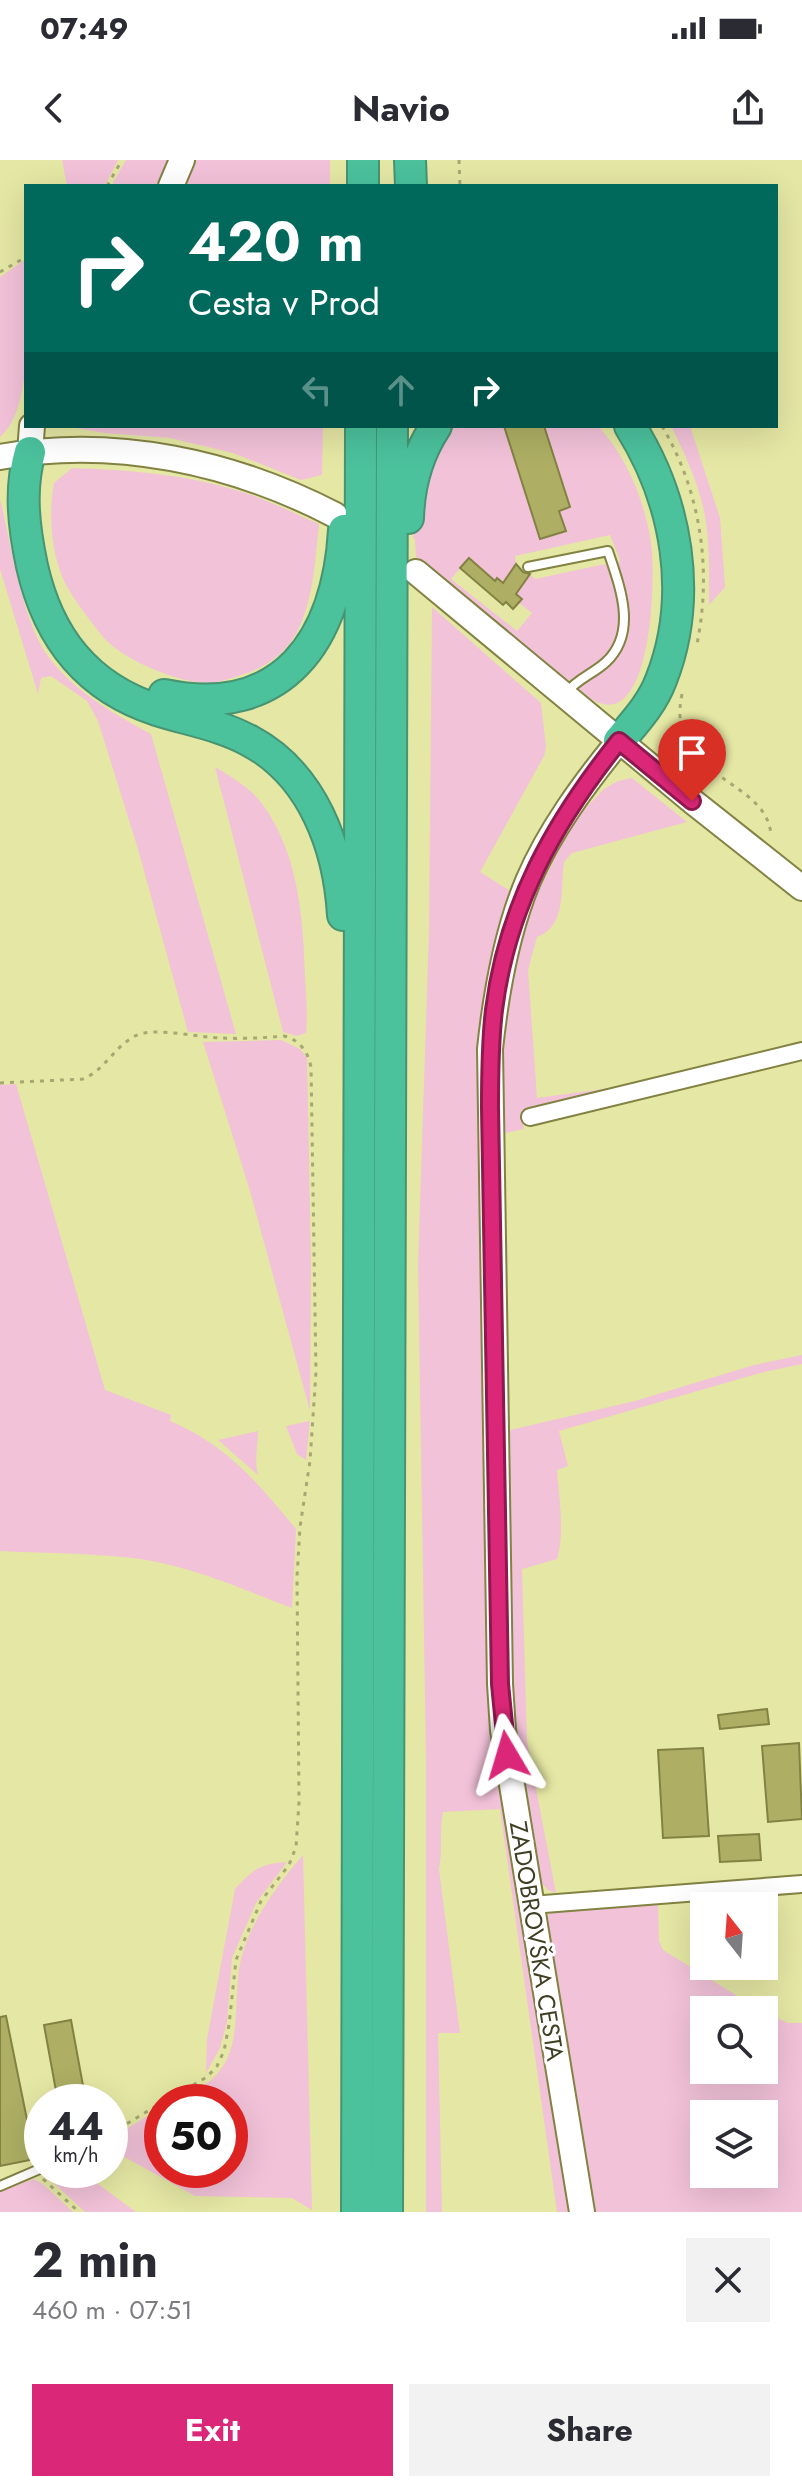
<!DOCTYPE html>
<html lang="en">
<head>
<meta charset="utf-8">
<style>
	:root { --surface:#fff; --page:#f2f2f3; --text:#2b2b33; --muted:#7c7c81; --accent:#db2777 }
	body { margin:0; font-family:Jost,sans-serif; background:var(--page); color:var(--text); height:100vh; display:flex; flex-direction:column; font-size:30px; white-space:nowrap }
	* { box-sizing:border-box; margin:0 }
	p { font-size:26px; color:var(--muted) }
	.icon { flex:none; width:44px; height:44px; fill:none; stroke:currentColor; stroke-width:2; stroke-linecap:round; stroke-linejoin:round }
	.map { position:relative; height:2052px; overflow:hidden }
	.side { display:flex; flex-direction:column; background:var(--surface); flex:1 }
	.side>* { flex:none }
	.hud { position:absolute; left:24px; top:24px; width:754px; height:244px; border-radius:0px; box-shadow:0 8px 32px #0002; background:#00695c; color:#fff; overflow:hidden }
	.needle { width:52px; rotate:343deg }
	.controls { position:absolute; left:690px; top:1732px; display:grid; gap:16px }
	.controls a { display:grid; place-items:center; width:88px; height:88px; border-radius:0px; background:var(--surface); box-shadow:0 8px 32px #0002; font-size:40px }
	.speed { position:absolute; left:24px; top:1924px; display:flex; gap:16px; font-size:40px; font-weight:700; text-align:center }
	.speed>* { display:grid; place-content:center; width:104px; height:104px; border-radius:50%; background:var(--surface); box-shadow:0 8px 32px #0002; line-height:1 }
	.speed small { font-size:20px; font-weight:400 }
	.speed .limit { border:12px solid #d22; background:#fff; color:#111 }
	.pin { position:absolute; display:grid; place-items:center; width:68px; height:68px; color:#fff; margin:-82px -34px; border-radius:50% 50% 50% 0; rotate:-45deg; box-shadow:0 0 8px #0007 }
	.pin .icon { rotate:45deg }
	.me { position:absolute; width:88px; margin:-44px; rotate:353deg; stroke-linejoin:round; filter:drop-shadow(0 0 6px #0008) }
	.turn { display:flex; align-items:center; gap:28px; height:168px; padding:0 32px; font-size:36px }
	.turn .icon { width:104px; height:104px; stroke-width:2.5 }
	.turn b { display:block; font-size:56px; line-height:68px }
	.lanes { display:flex; align-items:center; height:76px; padding:0 32px; background:#0003; justify-content:center; gap:40px; direction:ltr }
	.lanes .off { opacity:.35 }
	.round { display:grid; place-items:center; flex:none; width:84px; height:84px; border-radius:0px; background:var(--page) }
	.headline { display:flex; align-items:center; justify-content:space-between; height:136px; padding:0 32px }
	h1 { font-size:48px; font-weight:700; line-height:60px }
	.button { display:flex; gap:16px; margin-top:auto; padding:16px 32px }
	.button a { flex:1; height:92px; border-radius:0px; background:var(--accent); color:#fff; font-size:32px; font-weight:700; line-height:92px; text-align:center }
	.button a+a { background:var(--page); color:var(--text) }
	.status { display:flex; justify-content:space-between; align-items:center; height:56px; padding:0 40px; background:var(--surface); direction:ltr }
	.status svg { height:22px; fill:currentColor }
	header { display:flex; justify-content:space-between; align-items:center; height:104px; padding:0 32px; background:var(--surface); font-size:36px; font-weight:700 }
	.map>svg:first-child { display:block }
</style>
</head>
<body>
<div class="status"><b>07:49</b><svg viewBox="0 0 49 12"><path d="M0 12V9h3v3zM5 12V6h3v6zM10 12V3h3v9zM15 12V0h3v12zM26 1h20v11H26zM47 4h2v5h-2z"/></svg></div>
<header><svg class="icon" aria-label="back" viewBox="0 0 24 24"><path d="M15 5l-7 7 7 7"/></svg>Navio<svg class="icon" aria-label="share" viewBox="0 0 24 24"><path d="M12 15V3M7 8l5-5 5 5M5 13v7h14v-7"/></svg></header>
<div class="map">
<svg width="802" height="2052" viewBox="0 0 802 2052">
	<rect width="100%" height="100%" fill="#e5e7a4"/>
	<path fill="#f2c2d8" fill-rule="evenodd" d="M62,0H118L105,26H67Z
		M126,0H170L157,26H111Z
		M194,0H330V26H183Z
		M26,99C26,143 36,247 0,277V117Z
		M65,266H323L322,315L301,320L233,293L170,278L104,273Z
		M446,266H504L540,378L565,371L559,351L570,347L544,266H598C627,297 645,342 651,383C656,414 653,577 591,539L416,397L415,379L413,378L415,349ZM610,375L620,400L616,407L609,410L605,404L535,419L530,414L526,419L513,409L516,404L515,396ZM469,398L486,414L478,423L486,431L498,418L522,439L519,443L532,453L517,471L451,419Z
		M671,266H690L720,358L725,427L709,445C709,415 710,385 705,356C699,324 685,294 671,266Z
		M72,308C129,310 184,314 239,331C266,339 293,353 319,364C315,400 314,439 297,472C285,494 265,508 241,515C232,518 220,522 211,523C181,524 125,501 105,479C96,469 76,442 69,430C51,401 48,355 54,323Z
		M0,339C11,383 21,454 45,492C70,529 112,553 151,574L236,874L188,872L138,689L98,561L87,541L51,516L41,518L38,534L0,409Z
		M432,447L541,543L546,587L544,596L480,712L512,732L488,816L483,851L492,1576L568,2052H557L500,1649L443,1652C439,1671 443,1690 439,1709L460,1873H438L442,2052H426V1599L418,1105L429,770Z
		M215,607C233,618 251,628 263,645C299,695 303,758 305,817C306,836 308,855 306,873L297,876L283,872Z
		M632,618L687,662L572,693L564,702C560,729 567,766 537,777L528,810L537,938L611,928L613,931L521,953L524,969L501,974L500,913L504,849L528,752L559,690L581,653L604,629L618,621Z
		M281,880L300,889L307,898L311,1103L310,1251L250,1031L203,882Z
		M16,924L105,1230L171,1255L170,1261C228,1286 256,1321 296,1369L292,1448C237,1427 182,1402 123,1397C82,1393 41,1393 0,1391V925Z
		M802,1195V1204L760,1213L559,1271L568,1306L557,1310C559,1338 565,1372 557,1399L522,1409L527,1582L556,1733L548,1730L540,1721L512,1556L506,1271L635,1241L754,1205Z
		M310,1261L306,1300L297,1294L286,1266Z
		M258,1271C258,1288 254,1299 258,1315L218,1280Z
		M303,1695L312,2050L292,2038L195,2036L110,1989V1979L162,1947V2010H230V1942H172C187,1934 207,1927 218,1913C244,1882 232,1835 241,1799C250,1762 278,1724 303,1695Z
		M287,1702L256,1743L232,1798L227,1862L220,1888L206,1913L207,1879L235,1729C253,1709 260,1704 287,1702Z
		M658,1743L659,1781L663,1790L760,1850H704V1910H764V1852L788,1863H802V2052H594L543,1764L551,1750ZM704,1954H764V2014H704Z
		M52,2010H79L136,2052H85L44,2014Z
		M34,2019L44,2025L73,2052H0V2031Z"/>
	<path fill="#aeaf64" stroke="#828243" stroke-width="2" d="M504,266H544L570,347L559,351L566,371L540,379Z
		M469,398L495,421L497,418L503,423L516,404L523,412L530,414L516,434L522,439L513,449L506,442L503,445L460,408Z
		M767,1549L769,1564L720,1569L718,1555Z
		M799,1583L802,1659L768,1662L762,1586Z
		M703,1588L709,1676L663,1678L658,1590Z
		M759,1674L761,1700L720,1702L718,1676Z
		M6,1856L35,1999L0,2006V1857Z
		M71,1860L86,1942H58L44,1865Z"/>
	<g fill="none" stroke-linecap="round" stroke-linejoin="round">
		<g stroke="#828243" stroke-width="12">
			<path id="lane" d="M528,407L608,391C620,427 638,472 606,502C593,514 577,519 566,533
				M0,2026L42,2008"/>
		</g>
		<g stroke="#828243" stroke-width="20">
			<path id="street" d="M530,957L802,891
				M531,1745L802,1724"/>
		</g>
		<g stroke="#828243" stroke-width="28">
			<path id="secondary" d="M171,26L182,0
				M30,292L32,266
				M0,297C114,276 233,302 335,355
				M416,412L692,641L802,728
				M582,2052L503,1570L500,1524L490,889C496,832 506,774 528,721C550,670 584,624 619,581"/>
		</g>
		<g stroke="#479472" stroke-width="34">
			<path id="highway" d="M410,0L411,26
				M363,26V0
				M30,292C19,330 24,368 32,406C48,477 86,527 157,550C188,560 221,565 250,581C313,615 339,687 343,755
				M408,358C409,325 418,293 436,266
				M164,535C283,560 338,479 344,370
				M619,581C635,562 652,544 661,520C694,436 677,341 630,266
				M357,2052L361,266
				M387,2052L392,266"/>
		</g>
		<path stroke="#a6a773" stroke-width="3" stroke-dasharray="4 6" stroke-linecap="butt" d="M459,0L460,26
			M107,26L122,0
			M0,112L26,97
			M662,266C701,332 712,410 697,484
			M682,534C664,620 768,617 771,676
			M0,923L83,919C105,910 114,887 135,876C155,866 198,878 222,878C242,879 263,878 284,876C300,880 308,892 311,907L316,1212L310,1301L300,1367L297,1417L299,1642L296,1687L289,1705L261,1741L236,1800L229,1865L224,1891L217,1906L207,1917L163,1942
			M110,1974L161,1943
			M43,2019L79,2052"/>
		<use href="#lane" stroke="#fff" stroke-width="8"/>
		<use href="#street" stroke="#fff" stroke-width="16"/>
		<use href="#secondary" stroke="#fff" stroke-width="24"/>
		<use href="#highway" stroke="#4bc19c" stroke-width="30"/>
	</g>
	<g fill="none" stroke-linecap="round" stroke-linejoin="round">
		<g stroke="#8e194d" stroke-width="20">
			<path id="route" d="M507,1595L500,1524L490,948C490,915 490,883 494,850C507,746 554,662 619,581L692,641"/>
		</g>
		<use href="#route" stroke="#db2777" stroke-width="14"/>
	</g>
	<g text-anchor="middle" dominant-baseline="central" stroke-width="6" stroke-linejoin="round" paint-order="stroke">
		<g font-size="24" fill="#3f3f24" stroke="#fff">
			<text transform="translate(537 1781) rotate(81)">ZADOBROVŠKA CESTA</text>
		</g>
	</g>
</svg>
<div class="controls">
<a><svg class="needle" viewBox="-14 -14 28 28"><path d="M0-13l5 13h-10z" fill="#e53935"/><path d="M0 13l5-13h-10z" fill="#7c7c81"/></svg></a>
<a><svg class="icon" aria-label="search" viewBox="0 0 24 24"><circle cx="10" cy="10" r="6"/><path d="M15 15l6 6"/></svg></a>
<a><svg class="icon" aria-label="layers" viewBox="0 0 24 24"><path d="M12 4l9 5-9 5-9-5zM3 14l9 5 9-5"/></svg></a>
</div>
<div class="speed"><div>44<small>km/h</small></div><div class="limit">50</div></div>
<div class="pin" style="left:692px;top:641px;background:#d93025"><svg class="icon" aria-label="arrive" viewBox="0 0 24 24"><path d="M6 21V4h12l-3 4 3 4H6"/></svg></div>
<svg class="me" style="left:507px;top:1595px" viewBox="-20 -20 40 40"><path d="M0-17L14 15 0 8-14 15z" fill="#db2777" stroke="#fff" stroke-width="4"/></svg>
<div class="hud">
<div class="turn"><svg class="icon" aria-label="right" viewBox="0 0 24 24"><path d="M7 20v-9h11M14 6l5 5-5 5"/></svg><div><b>420 m</b>Cesta v Prod</div></div>
<div class="lanes"><svg class="icon off" aria-label="left" viewBox="0 0 24 24"><path d="M17 20v-9H6M10 6l-5 5 5 5"/></svg><svg class="icon off" aria-label="ahead" viewBox="0 0 24 24"><path d="M12 20V5M6 11l6-6 6 6"/></svg><svg class="icon" aria-label="right" viewBox="0 0 24 24"><path d="M7 20v-9h11M14 6l5 5-5 5"/></svg></div>
</div>
</div>
<section class="side">
<div class="headline"><div><h1>2 min</h1><p>460 m · 07:51</p></div><a class="round"><svg class="icon" aria-label="close" viewBox="0 0 24 24"><path d="M6 6l12 12M18 6L6 18"/></svg></a></div>
<div class="button"><a>Exit</a><a>Share</a></div>
</section>
</body>
</html>
